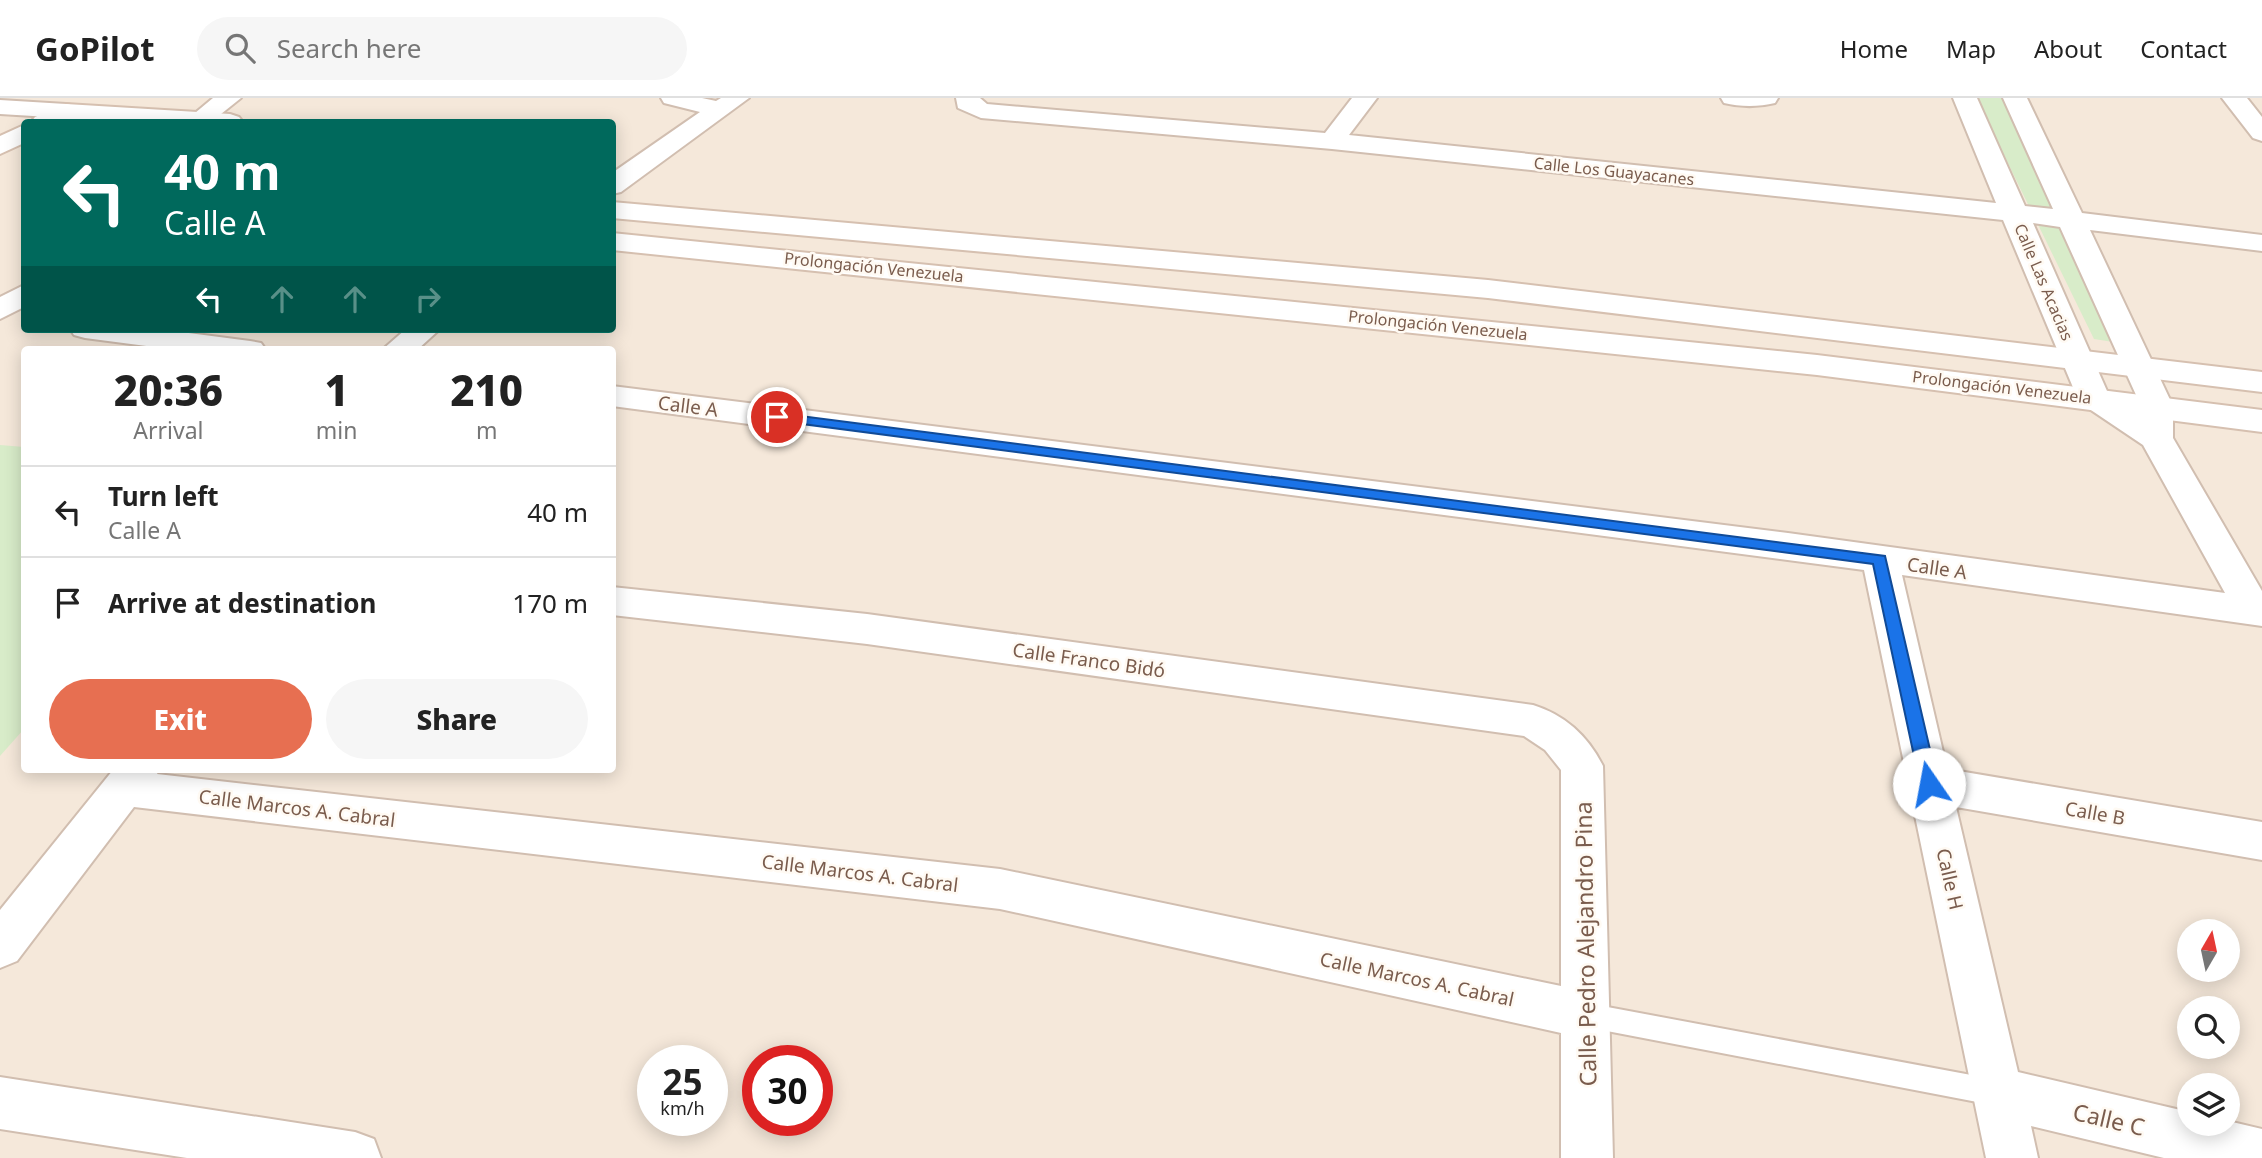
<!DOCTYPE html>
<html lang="en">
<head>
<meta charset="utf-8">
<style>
	:root { --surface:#fff; --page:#f6f6f6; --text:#222; --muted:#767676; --line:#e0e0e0; --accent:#e76f51 }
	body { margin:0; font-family:"Noto Sans",sans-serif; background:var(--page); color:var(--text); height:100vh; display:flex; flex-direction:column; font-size:26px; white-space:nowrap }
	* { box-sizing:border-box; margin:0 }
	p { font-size:23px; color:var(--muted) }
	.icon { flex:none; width:38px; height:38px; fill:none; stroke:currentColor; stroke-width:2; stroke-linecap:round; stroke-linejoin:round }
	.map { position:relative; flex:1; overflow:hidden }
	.sheet { position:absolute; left:21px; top:248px; width:595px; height:427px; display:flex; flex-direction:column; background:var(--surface); border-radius:7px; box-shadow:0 4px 18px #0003 }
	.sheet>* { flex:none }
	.top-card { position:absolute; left:21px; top:21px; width:595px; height:214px; border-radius:7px; box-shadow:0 4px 18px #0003; background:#00695c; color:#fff; overflow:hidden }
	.needle { width:46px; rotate:9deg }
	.controls { position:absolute; left:2177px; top:821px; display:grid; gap:14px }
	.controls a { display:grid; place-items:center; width:63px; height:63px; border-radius:50%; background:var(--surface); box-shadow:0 4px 18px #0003; font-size:35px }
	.speed { position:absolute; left:637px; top:947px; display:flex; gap:14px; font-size:35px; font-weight:700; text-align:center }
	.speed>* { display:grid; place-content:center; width:91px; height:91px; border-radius:50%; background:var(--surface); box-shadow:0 4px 18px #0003; line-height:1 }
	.speed small { font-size:18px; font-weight:400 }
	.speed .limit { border:10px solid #d22; background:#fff; color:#111 }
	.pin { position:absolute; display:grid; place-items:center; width:60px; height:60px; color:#fff; margin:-30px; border:4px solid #fff; border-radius:50%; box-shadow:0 2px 7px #0007 }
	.me { position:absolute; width:77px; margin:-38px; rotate:348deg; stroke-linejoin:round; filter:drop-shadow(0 0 5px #0008) }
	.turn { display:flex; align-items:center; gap:24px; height:147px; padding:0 28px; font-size:32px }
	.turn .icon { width:91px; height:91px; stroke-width:2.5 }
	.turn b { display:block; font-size:49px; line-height:60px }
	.lanes { display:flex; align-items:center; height:66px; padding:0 28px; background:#0003; justify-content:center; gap:35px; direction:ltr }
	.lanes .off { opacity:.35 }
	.eta { display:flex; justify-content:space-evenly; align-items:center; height:119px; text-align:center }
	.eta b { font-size:42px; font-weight:800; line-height:49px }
	.action { display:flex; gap:14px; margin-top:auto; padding:14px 28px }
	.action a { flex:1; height:80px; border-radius:42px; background:var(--accent); color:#fff; font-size:28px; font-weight:800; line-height:80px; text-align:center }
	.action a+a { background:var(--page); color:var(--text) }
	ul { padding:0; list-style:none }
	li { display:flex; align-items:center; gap:21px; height:91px; padding:0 28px; border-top:2px solid var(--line) }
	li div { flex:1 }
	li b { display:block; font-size:26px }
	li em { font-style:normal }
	header { display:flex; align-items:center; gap:42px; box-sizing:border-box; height:98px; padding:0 35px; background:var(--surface); border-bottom:2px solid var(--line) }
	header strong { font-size:33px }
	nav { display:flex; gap:38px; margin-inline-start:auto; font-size:24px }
	.search { width:490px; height:63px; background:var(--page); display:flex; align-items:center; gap:18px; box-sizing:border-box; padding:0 24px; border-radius:38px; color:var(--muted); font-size:26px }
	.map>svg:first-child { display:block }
</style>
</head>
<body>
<header>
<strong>GoPilot</strong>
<div class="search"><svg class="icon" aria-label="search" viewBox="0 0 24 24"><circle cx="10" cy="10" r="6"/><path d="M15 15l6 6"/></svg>Search here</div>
<nav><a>Home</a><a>Map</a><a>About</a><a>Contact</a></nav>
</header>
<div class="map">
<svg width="2262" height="1060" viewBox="0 0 2262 1060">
	<rect width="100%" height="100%" fill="#fdf6ec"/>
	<path fill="#f5e8da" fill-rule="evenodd" d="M0,0H2262V1060H0ZM24,24H612V231H24ZM24,252H612V672H24ZM2189,833H2228V872H2189ZM2189,910H2228V948H2189ZM653,962H712V1022H653ZM758,962H817V1022H758ZM2189,987H2228V1026H2189Z"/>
	<path fill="#d8ecc9" d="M1976,0H2015L2145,249L2094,241Z
		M0,347L24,349V631L0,658Z"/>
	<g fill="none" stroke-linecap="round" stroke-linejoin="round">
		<g stroke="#d1beb0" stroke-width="4">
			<path id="lane" d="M1586,905L1998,982L2007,986L2011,995L2007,1004L1998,1008L1586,929L1577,925L1574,917L1577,909Z"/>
		</g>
		<g stroke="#d1beb0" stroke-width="4">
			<path id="street" d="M213,0H241L211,24H192L189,20Z
				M661,0H702L716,3L721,0H749L621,94L612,96V75L700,14L664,5Z
				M956,0H980L987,6L1325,35L1352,0H1377L1349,37L1996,105L1953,0H1977L2025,108L2053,111L2003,0H2027L2082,115L2262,137V153L2090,132L2173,308V340L2262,493V528L1902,477L1947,671L2262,724V762L1956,709L2018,974L2189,1014V1026H2228V1023L2262,1031V1060H2164L2031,1028L2038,1060H1986L1864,472L612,308V288L1788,435L2225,495L2143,347L2082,306L2077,299L2003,122L1332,51L981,20L958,10ZM2033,125L2060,129L2141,308L2140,315L2107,293Z
				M1721,0H1778L1775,5C1759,9 1740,9 1724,5Z
				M2222,0H2247L2262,19V43L2253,40Z
				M0,2L66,6L75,8L78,13L75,18L66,20L0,16Z
				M24,187V209L0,221V199Z
				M70,231H158L250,243L261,245L266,252H177L85,240L74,237Z
				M406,231H440L417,252H382Z
				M612,489L867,516L1533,607C1565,617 1588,638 1603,668L1613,1060H1561V935L1000,811L134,709L17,863L0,870V812L113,672H159L157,676L1000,771L1561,888V672L1545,652L1524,638L867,546L612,517Z
				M0,979L355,1034L374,1041L381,1060H187L0,1031Z"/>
		</g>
		<g stroke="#d6c0b0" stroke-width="4">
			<path id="secondary" d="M66,6L230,16L239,19L243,24H126L70,21L62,24H31L35,19Z
				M24,27V45L0,56V38Z
				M612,104L1488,182L2262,274V294L1488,200L612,120Z
				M612,135L1817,257L2262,312V334L1817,277L612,152Z"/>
		</g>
		<use href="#lane" fill="#fff" fill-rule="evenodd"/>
		<use href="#street" fill="#fff" fill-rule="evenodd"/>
		<use href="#secondary" fill="#fff" fill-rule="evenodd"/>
	</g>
	<path fill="#1a73e8" stroke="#114b97" stroke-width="2" d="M777,315L1885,458L1938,686L1929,694L1920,686L1873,466L772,322V316Z"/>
	<g text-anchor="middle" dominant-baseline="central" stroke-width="5" stroke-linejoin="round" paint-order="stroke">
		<g font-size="16" fill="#7a5c4d" stroke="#fffaf3">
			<text transform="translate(1614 73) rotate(6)">Calle Los Guayacanes</text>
			<text transform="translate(874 169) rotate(6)">Prolongación Venezuela</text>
			<text transform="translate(2044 184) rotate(67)">Calle Las Acacias</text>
			<text transform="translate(1438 227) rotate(6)">Prolongación Venezuela</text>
			<text transform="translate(2002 289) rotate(7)">Prolongación Venezuela</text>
		</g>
		<g font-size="19" fill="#7a5c4d" stroke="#fffaf3">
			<text transform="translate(688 308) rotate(7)">Calle A</text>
			<text transform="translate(1937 470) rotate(8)">Calle A</text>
			<text transform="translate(1089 562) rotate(8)">Calle Franco Bidó</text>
			<text transform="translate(297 710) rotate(7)">Calle Marcos A. Cabral</text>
			<text transform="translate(2095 715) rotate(10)">Calle B</text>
			<text transform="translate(860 775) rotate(7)">Calle Marcos A. Cabral</text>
			<text transform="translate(1950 781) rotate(77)">Calle H</text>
			<text transform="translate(1417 881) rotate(12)">Calle Marcos A. Cabral</text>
		</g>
		<g font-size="23" fill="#7a5c4d" stroke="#fffaf3">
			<text transform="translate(1585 846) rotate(-91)">Calle Pedro Alejandro Pina</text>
			<text transform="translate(2109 1021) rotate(13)">Calle C</text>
		</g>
	</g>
</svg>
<div class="controls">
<a><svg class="needle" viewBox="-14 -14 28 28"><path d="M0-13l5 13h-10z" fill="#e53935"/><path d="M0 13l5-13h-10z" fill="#767676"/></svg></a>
<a><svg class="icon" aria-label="search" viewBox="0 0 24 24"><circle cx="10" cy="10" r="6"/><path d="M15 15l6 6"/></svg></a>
<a><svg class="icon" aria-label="layers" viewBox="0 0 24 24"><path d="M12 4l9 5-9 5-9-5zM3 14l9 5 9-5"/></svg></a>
</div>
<div class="speed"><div>25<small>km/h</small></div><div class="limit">30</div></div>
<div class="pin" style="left:777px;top:319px;background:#d93025"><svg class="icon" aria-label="arrive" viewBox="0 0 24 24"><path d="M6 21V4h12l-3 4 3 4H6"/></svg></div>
<svg class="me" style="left:1929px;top:686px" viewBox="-20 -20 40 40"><circle r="19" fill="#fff"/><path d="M0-13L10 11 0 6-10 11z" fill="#1a73e8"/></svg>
<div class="top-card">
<div class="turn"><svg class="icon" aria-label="left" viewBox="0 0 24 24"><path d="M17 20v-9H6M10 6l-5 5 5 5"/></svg><div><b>40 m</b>Calle A</div></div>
<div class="lanes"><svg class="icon" aria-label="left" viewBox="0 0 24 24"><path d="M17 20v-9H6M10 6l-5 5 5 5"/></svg><svg class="icon off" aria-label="ahead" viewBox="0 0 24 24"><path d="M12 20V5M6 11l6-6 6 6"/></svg><svg class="icon off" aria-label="ahead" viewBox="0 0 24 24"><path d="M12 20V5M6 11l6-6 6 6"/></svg><svg class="icon off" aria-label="right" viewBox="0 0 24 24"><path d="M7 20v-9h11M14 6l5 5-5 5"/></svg></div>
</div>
<section class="sheet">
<div class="eta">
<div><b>20:36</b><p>Arrival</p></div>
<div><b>1</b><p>min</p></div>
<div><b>210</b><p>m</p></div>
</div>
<ul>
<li><svg class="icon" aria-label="left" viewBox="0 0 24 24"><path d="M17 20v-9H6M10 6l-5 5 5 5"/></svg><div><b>Turn left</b><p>Calle A</p></div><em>40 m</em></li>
<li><svg class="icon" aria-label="arrive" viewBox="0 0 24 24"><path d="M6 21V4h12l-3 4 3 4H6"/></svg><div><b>Arrive at destination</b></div><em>170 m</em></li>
</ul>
<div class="action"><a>Exit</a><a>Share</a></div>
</section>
</div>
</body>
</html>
